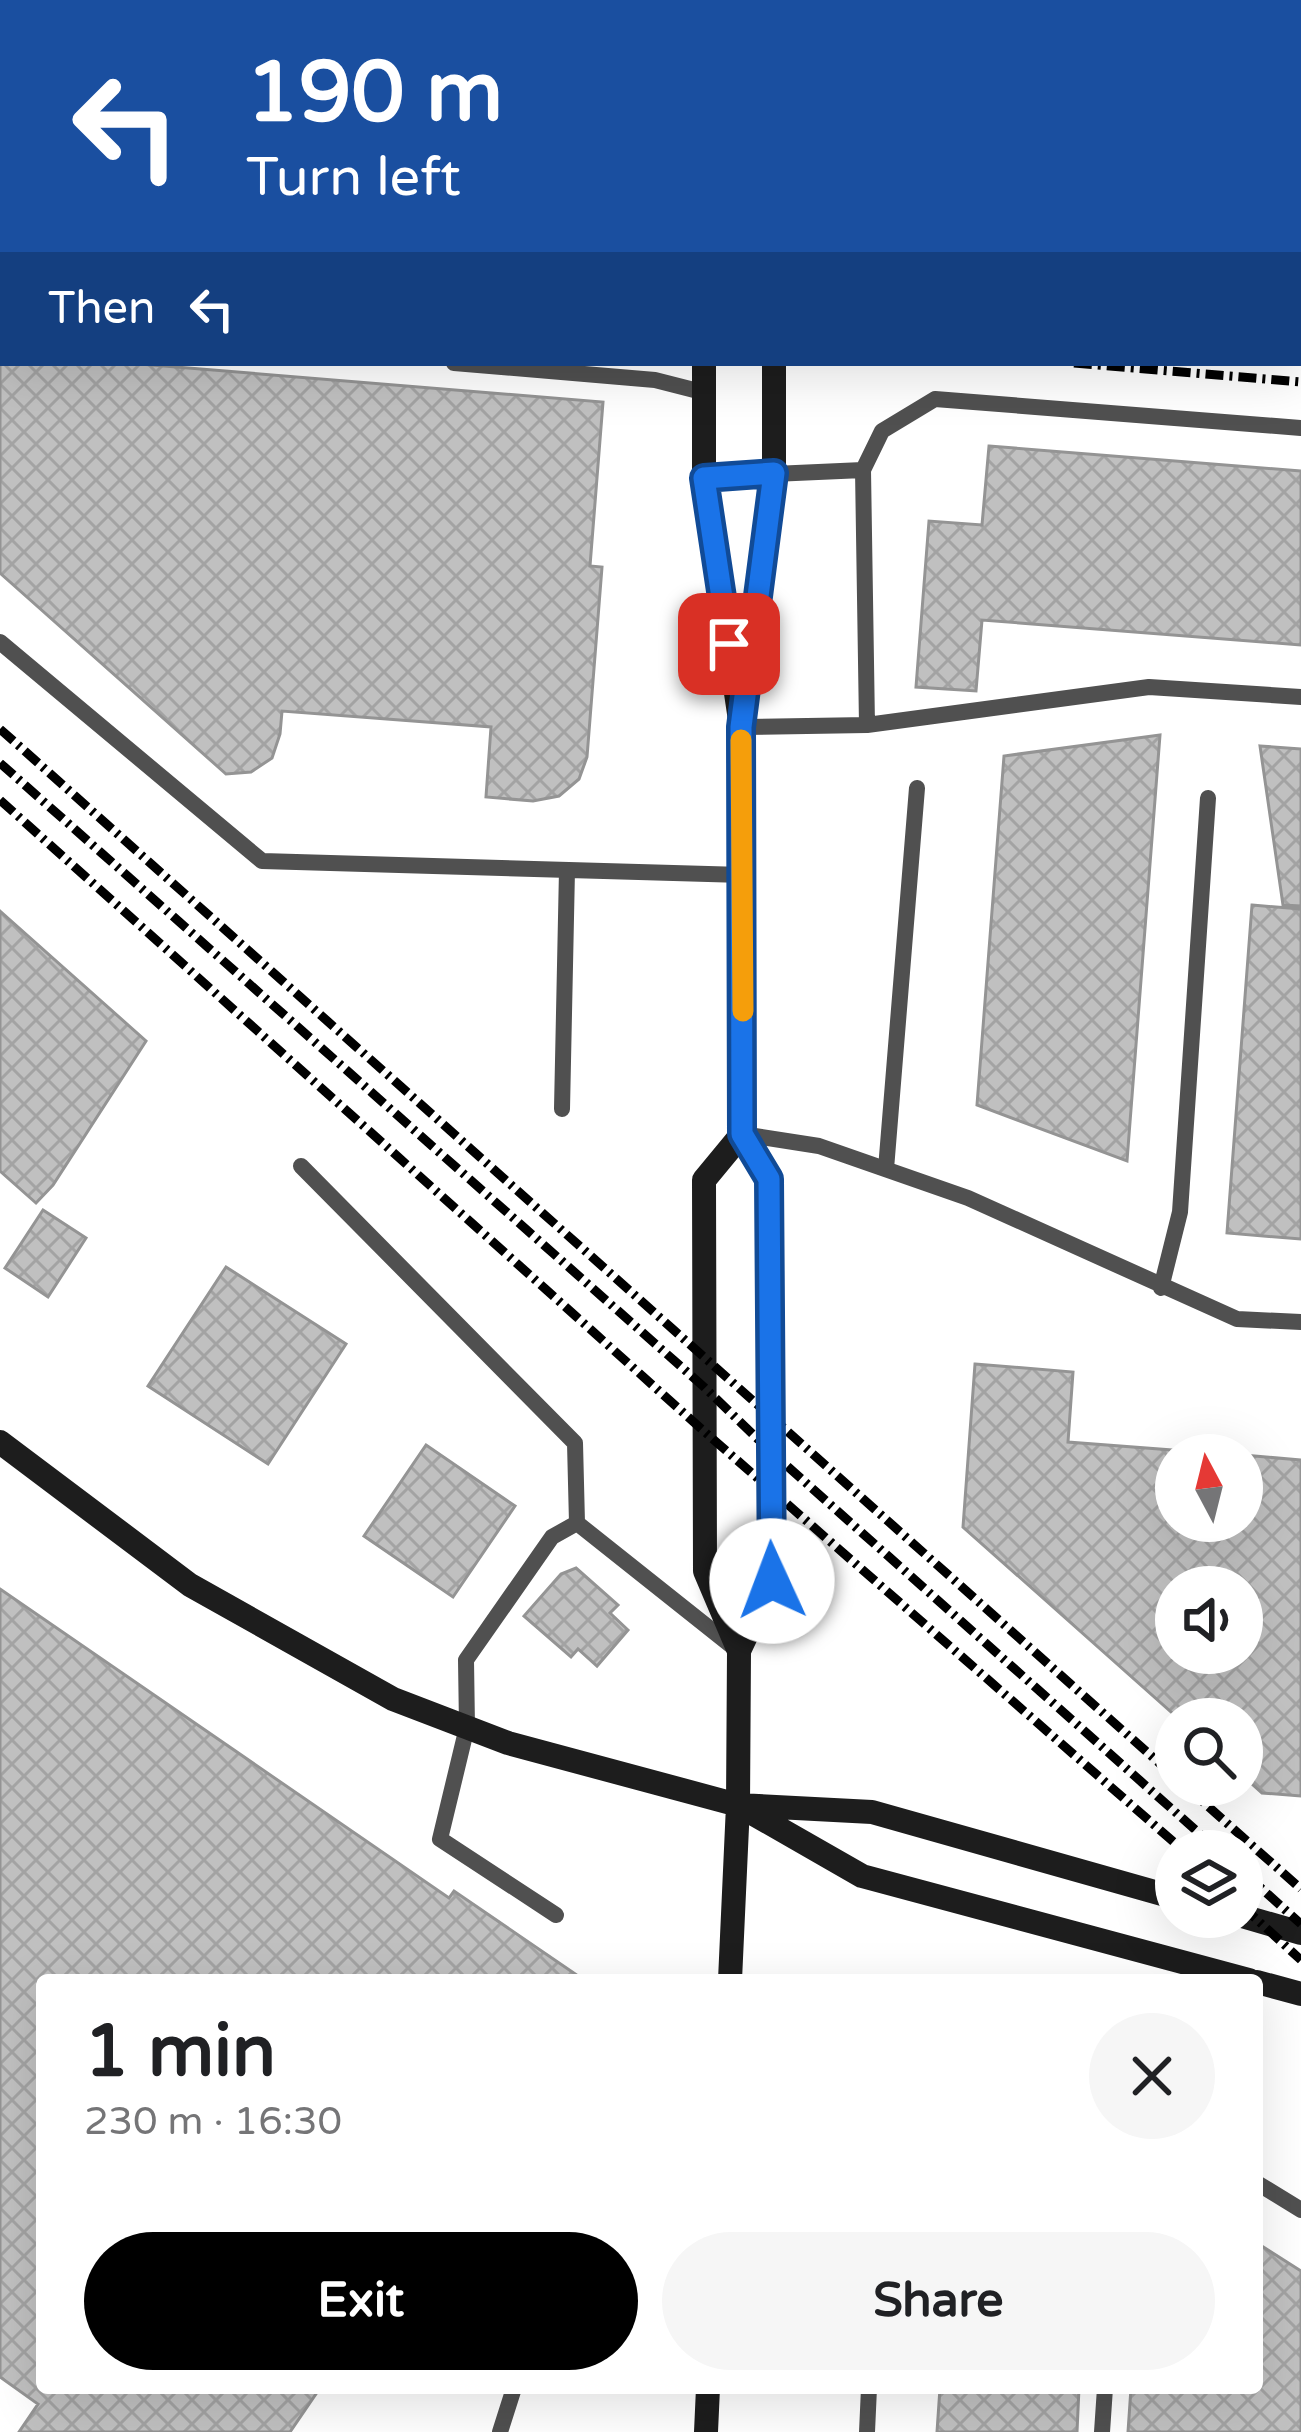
<!DOCTYPE html>
<html lang="en">
<head>
<meta charset="utf-8">
<style>
	:root { --surface:#fff; --page:#f6f6f6; --text:#202124; --muted:#757577; --accent:#000 }
	body { margin:0; font-family:"Varela Round",sans-serif; background:var(--page); color:var(--text); height:100vh; display:flex; flex-direction:column; font-size:45px; white-space:nowrap }
	* { box-sizing:border-box; margin:0 }
	p { font-size:39px; color:var(--muted) }
	.icon { flex:none; width:66px; height:66px; fill:none; stroke:currentColor; stroke-width:2; stroke-linecap:round; stroke-linejoin:round }
	.map { position:relative; flex:1; overflow:hidden }
	.panel { position:absolute; left:36px; top:1974px; width:1227px; height:420px; display:flex; flex-direction:column; background:var(--surface); border-radius:12px; box-shadow:0 12px 48px #0002 }
	.panel>* { flex:none }
	.top-card { position:absolute; left:0px; top:0px; width:1302px; height:366px; box-shadow:0 12px 48px #0002; background:#1a4fa0; color:#fff; overflow:hidden }
	.needle { width:78px; rotate:353deg }
	.tools { position:absolute; left:1155px; top:1434px; display:grid; gap:24px }
	.tools a { display:grid; place-items:center; width:108px; height:108px; border-radius:50%; background:var(--surface); box-shadow:0 12px 48px #0002; font-size:60px }
	.pin { position:absolute; display:grid; place-items:center; width:102px; height:102px; color:#fff; margin:-51px; border-radius:24px; box-shadow:0 6px 18px #0006 }
	.me { position:absolute; width:132px; margin:-66px; rotate:358deg; stroke-linejoin:round; filter:drop-shadow(0 0 9px #0008) }
	.turn { display:flex; align-items:center; gap:42px; height:252px; padding:0 48px; font-size:54px }
	.turn .icon { width:156px; height:156px; stroke-width:2.5 }
	.turn b { display:block; font-size:84px; line-height:102px }
	.then { display:flex; align-items:center; height:114px; padding:0 48px; background:#0003; gap:24px; font-size:45px }
	.round { display:grid; place-items:center; flex:none; width:126px; height:126px; border-radius:63px; background:var(--page) }
	.overview { display:flex; align-items:center; justify-content:space-between; height:204px; padding:0 48px }
	h1 { font-size:72px; font-weight:700; line-height:90px }
	.cta { display:flex; gap:24px; margin-top:auto; padding:24px 48px }
	.cta a { flex:1; height:138px; border-radius:72px; background:var(--accent); color:#fff; font-size:48px; font-weight:700; line-height:138px; text-align:center }
	.cta a+a { background:var(--page); color:var(--text) }
	.map>svg:first-child { display:block }
</style>
</head>
<body>
<div class="map">
<svg width="1301" height="2432" viewBox="0 0 1301 2432">
	<defs>
		<pattern id="building-cross-hatch" width="8" height="8" patternUnits="userSpaceOnUse" patternTransform="scale(3)"><rect width="8" height="8" fill="#c0c0c0"/><path d="M0 0l8 8M0 8l8-8" fill="none" stroke="#a3a3a3"/></pattern>
	</defs>
	<rect width="100%" height="100%" fill="#fff"/>
	<path fill="url(#building-cross-hatch)" stroke="#949494" stroke-width="3" fill-rule="evenodd" d="M1147,0H1301V222L1299,3Z
		M0,353L3,363H127L603,402L590,566L602,567L587,757L579,779L559,796L533,801L486,797L491,727L282,711L280,734L272,758L251,772L226,774L0,573Z
		M989,446L1301,471V645L982,620L976,691L916,687L929,521L982,525Z
		M1160,735L1127,1161L977,1105L1004,756Z
		M1260,746L1301,749V906L1283,905Z
		M1252,905L1301,909V1239L1227,1233Z
		M0,911L146,1041L53,1185L36,1203L0,1171Z
		M43,1210L86,1238L48,1297L5,1268Z
		M226,1267L346,1344L268,1464L148,1386Z
		M975,1364L1073,1372L1068,1442L1238,1455H1176V1521H1242V1455L1301,1460V1796L1262,1793L1242,1775V1719H1179L963,1527ZM1176,1587H1242V1653H1176Z
		M426,1445L515,1506L453,1597L364,1536Z
		M576,1568L618,1605L610,1613L628,1630L597,1666L578,1649L571,1657L524,1616L561,1574Z
		M0,1589L449,1898L454,1891L584,1980H42V2388H320L290,2432H19L38,2404L0,2377Z
		M1257,2243L1301,2271V2432H1128L1131,2388H1257Z
		M940,2388H1079L1077,2432H937Z"/>
	<g fill="none" stroke-linecap="round" stroke-linejoin="round">
		<path stroke="#505050" stroke-width="16" d="M556,3V0
			M1103,3V0
			M1299,262H1301
			M0,327L3,328
			M454,363L655,380L702,392
			M863,470L882,431L935,399L1301,428
			M704,477L863,470L867,725L1149,687L1301,697
			M0,642L262,861L743,875
			M741,727L867,725
			M562,1109L567,870
			M742,1134L819,1146L968,1198L1237,1319L1301,1322
			M301,1166L575,1443L577,1523L733,1647
			M886,1169L917,788
			M1161,1288L1180,1212L1208,798
			M556,1915L440,1839L467,1727L466,1660L552,1537L577,1523
			M1257,2183L1301,2210
			M500,2432L514,2388
			M867,2432L869,2388
			M1102,2432L1105,2388"/>
		<path stroke="#1d1d1d" stroke-width="24" d="M763,3V0
			M704,363V477L741,727L742,1134L769,1179L772,1581L739,1651
			M745,695L774,473V363
			M0,1442L190,1585L393,1699L508,1743L738,1805L872,1812L1176,1898
			M745,1809L862,1876L1249,1980
			M1242,1916L1301,1933
			M730,1980L738,1805L739,1651L705,1571L704,1180L742,1134
			M1257,1982L1301,1994
			M706,2432L708,2388"/>
		<path stroke="#000" stroke-width="9" stroke-dasharray="18 6 3 6" stroke-linecap="butt" d="M0,278H3
			M1299,343H1301
			M1074,363L1301,382
			M0,729L1176,1778
			M0,763L704,1387L768,1449L1219,1851
			M0,800L706,1433L1184,1851
			M1184,1785L1301,1889
			M1242,1871L1301,1924
			M1242,1906L1301,1960"/>
	</g>
	<g fill="none" stroke-linecap="round" stroke-linejoin="round">
		<g stroke="#114b97" stroke-width="30">
			<path id="route" d="M729,644L704,478L774,473L741,727L742,1134L769,1179L772,1581"/>
		</g>
		<use href="#route" stroke="#1a73e8" stroke-width="21"/>
		<path stroke="#f59e0b" stroke-width="21" d="M741,740L743,1011"/>
	</g>
</svg>
<div class="tools">
<a><svg class="needle" viewBox="-14 -14 28 28"><path d="M0-13l5 13h-10z" fill="#e53935"/><path d="M0 13l5-13h-10z" fill="#757577"/></svg></a>
<a><svg class="icon" aria-label="sound" viewBox="0 0 24 24"><path d="M4 9h4l5-4v14l-5-4H4zM17 9q2 3 0 6"/></svg></a>
<a><svg class="icon" aria-label="search" viewBox="0 0 24 24"><circle cx="10" cy="10" r="6"/><path d="M15 15l6 6"/></svg></a>
<a><svg class="icon" aria-label="layers" viewBox="0 0 24 24"><path d="M12 4l9 5-9 5-9-5zM3 14l9 5 9-5"/></svg></a>
</div>
<div class="pin" style="left:729px;top:644px;background:#d93025"><svg class="icon" aria-label="arrive" viewBox="0 0 24 24"><path d="M6 21V4h12l-3 4 3 4H6"/></svg></div>
<svg class="me" style="left:772px;top:1581px" viewBox="-20 -20 40 40"><circle r="19" fill="#fff"/><path d="M0-13L10 11 0 6-10 11z" fill="#1a73e8"/></svg>
<div class="top-card">
<div class="turn"><svg class="icon" aria-label="left" viewBox="0 0 24 24"><path d="M17 20v-9H6M10 6l-5 5 5 5"/></svg><div><b>190 m</b>Turn left</div></div>
<div class="then">Then<svg class="icon" aria-label="left" viewBox="0 0 24 24"><path d="M17 20v-9H6M10 6l-5 5 5 5"/></svg></div>
</div>
<section class="panel">
<div class="overview"><div><h1>1 min</h1><p>230 m · 16:30</p></div><a class="round"><svg class="icon" aria-label="close" viewBox="0 0 24 24"><path d="M6 6l12 12M18 6L6 18"/></svg></a></div>
<div class="cta"><a>Exit</a><a>Share</a></div>
</section>
</div>
</body>
</html>
